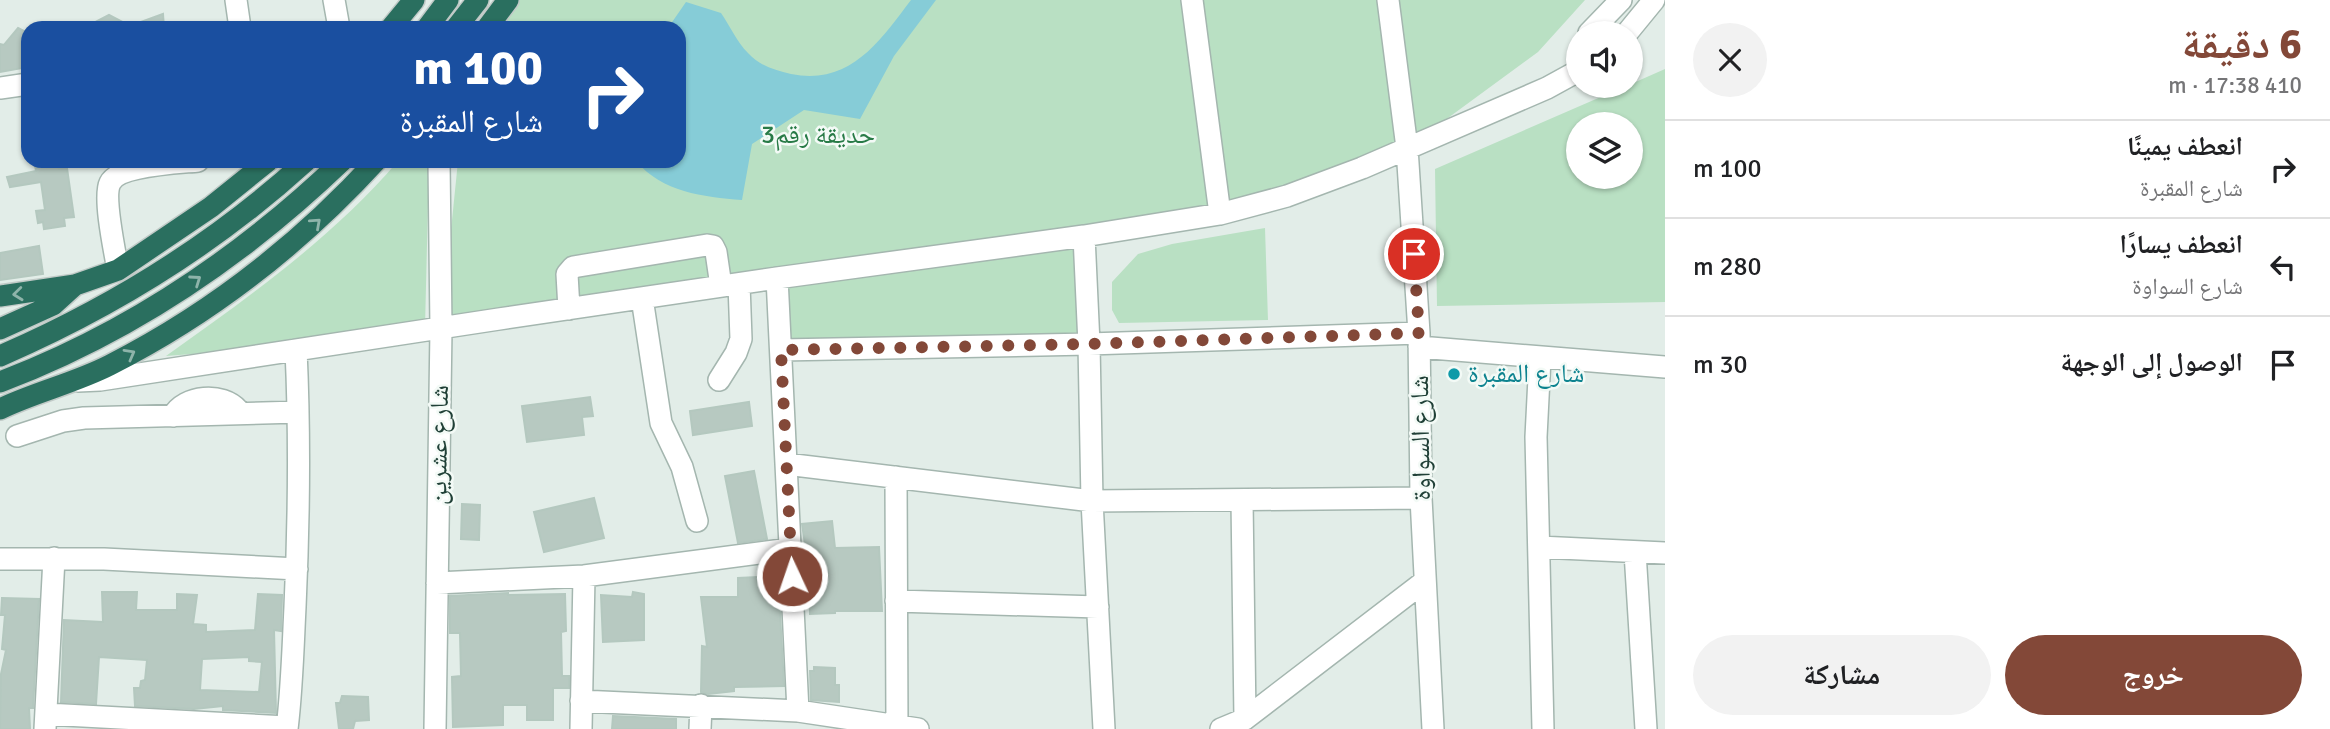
<!DOCTYPE html>
<html lang="ar">
<head>
<meta charset="utf-8">
<style>
	:root { --surface:#fff; --page:#f2f2f2; --text:#202124; --muted:#757577; --line:#e0e0e0; --accent:#834838 }
	body { margin:0; font-family:Signika,"Noto Naskh Arabic",sans-serif; background:var(--page); color:var(--text); direction:rtl; height:100vh; display:flex; flex-direction:column; font-size:26px; white-space:nowrap }
	* { box-sizing:border-box; margin:0 }
	p { font-size:23px; color:var(--muted) }
	.icon { flex:none; width:38px; height:38px; fill:none; stroke:currentColor; stroke-width:2; stroke-linecap:round; stroke-linejoin:round }
	.map { position:relative; flex:1; overflow:hidden; direction:ltr }
	.side { display:flex; flex-direction:column; background:var(--surface); width:665px }
	.side>* { flex:none }
	.banner { position:absolute; left:21px; top:21px; width:665px; height:147px; border-radius:21px; box-shadow:0 2px 5px #0004; direction:rtl; background:#1a4fa0; color:#fff; overflow:hidden }
	.tools { position:absolute; left:1566px; top:21px; display:grid; gap:14px }
	.tools a { display:grid; place-items:center; width:77px; height:77px; border-radius:50%; background:var(--surface); box-shadow:0 2px 5px #0004; font-size:35px }
	.pin { position:absolute; display:grid; place-items:center; width:60px; height:60px; color:#fff; margin:-30px; border:4px solid #fff; border-radius:50%; box-shadow:0 2px 7px #0007 }
	.me { position:absolute; width:77px; margin:-38px; rotate:357deg; stroke-linejoin:round; filter:drop-shadow(0 0 5px #0008) }
	.turn { display:flex; align-items:center; gap:24px; height:147px; padding:0 28px; font-size:32px }
	.turn .icon { width:91px; height:91px; stroke-width:2.5 }
	.turn b { display:block; font-size:49px; line-height:60px }
	.round { display:grid; place-items:center; flex:none; width:74px; height:74px; border-radius:37px; background:var(--page) }
	.head { display:flex; align-items:center; justify-content:space-between; height:119px; padding:0 28px }
	h1 { font-size:42px; font-weight:800; line-height:52px; color:var(--accent) }
	.primary-button { display:flex; gap:14px; margin-top:auto; padding:14px 28px }
	.primary-button a { flex:1; height:80px; border-radius:42px; background:var(--accent); color:#fff; font-size:28px; font-weight:800; line-height:80px; text-align:center }
	.primary-button a+a { background:var(--page); color:var(--text) }
	ul { padding:0; list-style:none }
	li { display:flex; align-items:center; gap:21px; height:98px; padding:0 28px; border-top:2px solid var(--line) }
	li div { flex:1 }
	li b { display:block; font-size:26px }
	li em { font-style:normal }
	main { display:flex; flex:1; min-height:0 }
	.map>svg:first-child { display:block }
</style>
</head>
<body>
<main>
<section class="side">
<div class="head"><div><h1>6 دقيقة</h1><p>410 m · 17:38</p></div><a class="round"><svg class="icon" aria-label="close" viewBox="0 0 24 24"><path d="M6 6l12 12M18 6L6 18"/></svg></a></div>
<ul>
<li><svg class="icon" aria-label="right" viewBox="0 0 24 24"><path d="M7 20v-9h11M14 6l5 5-5 5"/></svg><div><b>انعطف يمينًا</b><p>شارع المقبرة</p></div><em>100 m</em></li>
<li><svg class="icon" aria-label="left" viewBox="0 0 24 24"><path d="M17 20v-9H6M10 6l-5 5 5 5"/></svg><div><b>انعطف يسارًا</b><p>شارع السواوة</p></div><em>280 m</em></li>
<li><svg class="icon" aria-label="arrive" viewBox="0 0 24 24"><path d="M6 21V4h12l-3 4 3 4H6"/></svg><div><b>الوصول إلى الوجهة</b></div><em>30 m</em></li>
</ul>
<div class="primary-button"><a>خروج</a><a>مشاركة</a></div>
</section>
<div class="map">
<svg width="1665" height="729" viewBox="0 0 1665 729">
	<rect width="100%" height="100%" fill="#e2ede8"/>
	<path fill="#b9e0c3" fill-rule="evenodd" d="M513,0H1585L1538,52L1407,148L1362,168L1084,236L1089,344L781,350L777,278L441,329L458,161H679V28H494Z
		M1665,69V302L1437,306L1435,169L1626,86H1631V84ZM1631,124V177H1578V124Z
		M398,161H429L425,328L244,350L166,356C249,297 332,238 398,161Z
		M1265,228L1268,320L1119,323L1112,310V282L1138,254L1172,244Z"/>
	<path fill="#86ccd7" d="M911,0H936L894,56L860,119L804,110L752,144L742,200C703,197 662,192 636,161H679V28H668L686,2L721,13C730,26 737,42 748,53C760,66 774,70 791,74C850,86 880,41 911,0Z"/>
	<path fill="#b7c9c1" stroke="#b4c8bf" stroke-width="2" fill-rule="evenodd" d="M163,14L164,28H84L109,15L130,26Z
		M18,28L28,33V67L0,72V44L4,45Z
		M57,161L59,169L67,168L74,217L64,218L65,226L44,229L43,222L38,223L36,211L45,210L41,182L10,187L7,177L36,171L35,165Z
		M39,246L43,274L0,280V253Z
		M590,397L593,416L582,417L584,435L527,442L522,406Z
		M749,402L752,426L693,435L690,411Z
		M754,471L767,539L738,543L725,476Z
		M594,498L604,538L544,552L534,512Z
		M462,504L480,505L479,540L461,539Z
		M832,521L835,548L879,547L882,611H835V613L810,614L809,572L802,524Z
		M778,576L784,686L734,687V691L708,694L701,692L702,646L707,647L701,597H738V578Z
		M102,592H137L136,610H177V594L197,595L193,624L206,625V632L255,630L258,594L282,595L281,631L274,630L276,713L223,710V706L194,709L135,706L134,688H140L141,681L145,680L147,660L99,657L96,704L61,702L64,620L103,622ZM249,657V661L262,662L259,692L200,690L202,659Z
		M633,592L644,594V640L603,642L601,595L632,597Z
		M508,593V595L565,594L566,631L561,632L562,676H569V688H553V720H527V705H503V725L453,727L452,677L461,676L460,633H450V596Z
		M2,598L39,599L33,708H29L30,729H0L1,674L6,650L2,649L5,615H1Z
		M814,667L835,668V685H839V702L811,700L810,671H814Z
		M342,696L368,697L369,720L355,721L353,729H339L336,703H340Z
		M613,716L676,719V729H612Z"/>
	<g fill="none" stroke-linecap="round" stroke-linejoin="round">
		<g stroke="#a4b6af" stroke-width="24">
			<path id="minor" d="M236,0L240,28
				M334,0L339,28
				M1192,0L1220,214
				M1388,0L1407,148L1419,333L1421,498L1433,729
				M1589,33L1621,0
				M1627,33L1654,0
				M0,88L28,84
				M1084,236L1089,344L1092,501L1104,729
				M118,270C115,253 103,197 110,183C119,165 179,163 198,161
				M777,278L798,711
				M642,298L661,423L682,467L697,521
				M569,309L567,274L573,267L707,245L713,246L716,252L721,286
				M1419,347L1665,367
				M781,350L1089,344L1419,333
				M1540,358L1536,437L1543,729
				M719,380L736,353L741,339L739,284
				M78,381L100,380L499,319L777,278L1084,236L1220,214L1287,196L1362,168L1547,88L1578,71
				M173,416C184,395 223,392 238,410
				M17,436L63,421L84,418L298,412
				M786,464L1092,501L1421,498
				M896,477L897,725
				M1242,500L1245,719
				M1539,547L1665,553
				M1635,552L1646,729
				M0,559H104L297,569
				M437,583L584,576L790,549
				M896,601L1098,607
				M581,701L798,711L918,729
				M46,714L287,727
				M45,729L54,558
				M287,729C292,688 293,647 295,607C299,521 300,436 296,350
				M435,729L441,329L439,161
				M581,729L584,576
				M700,729L701,705
				M1221,729L1245,719L1425,581"/>
		</g>
		<g stroke="#c1cac7" stroke-width="24">
			<path id="highway" d="M391,28L414,0
				M427,28L448,0
				M456,28L478,0
				M487,28L508,0
				M0,296L75,285L118,270L211,207L268,161
				M0,329L53,305L75,285
				M0,356C113,307 215,244 306,161
				M0,382C129,333 243,256 342,161
				M0,409C35,392 75,383 110,365C212,313 299,245 376,161"/>
		</g>
		<use href="#minor" stroke="#fff" stroke-width="21"/>
		<use href="#highway" stroke="#2a6f5f" stroke-width="21"/>
	</g>
	<defs><path id="oneway-chevron" d="M-2-3.5L2.5 0L-2 3.5" fill="none" stroke-width="1.6" stroke-linecap="round" stroke-linejoin="round" transform="scale(1.75)"/></defs>
	<g stroke="#8eb4aa">
		<use href="#oneway-chevron" transform="translate(316 223) rotate(-42)"/>
		<use href="#oneway-chevron" transform="translate(196 280) rotate(-35)"/>
		<use href="#oneway-chevron" transform="translate(18 294) rotate(174)"/>
		<use href="#oneway-chevron" transform="translate(130 354) rotate(-29)"/>
	</g>
	<g fill="none" stroke-linecap="round" stroke-linejoin="round">
		<path stroke="#834838" stroke-width="12" stroke-dasharray="0 21.6" d="M792,576L781,350L1089,344L1419,333L1414,254"/>
	</g>
	<circle fill="#0f9aa8" stroke="#f3faf6" stroke-width="2.5" cx="1454" cy="374" r="7"/>
	<g text-anchor="middle" dominant-baseline="central" stroke-width="5" stroke-linejoin="round" paint-order="stroke">
		<g font-size="26" fill="#277a46" stroke="#f3faf6">
			<text x="818" y="135">حديقة رقم3</text>
		</g>
		<g font-size="26" fill="#0d838f" stroke="#f3faf6" text-anchor="start">
			<text x="1468" y="374">شارع المقبرة</text>
		</g>
		<g font-size="26" fill="#204037" stroke="#f3faf6">
			<text transform="translate(1421 438) rotate(-91)">شارع السواوة</text>
			<text transform="translate(439 445) rotate(-89)">شارع عشرين</text>
		</g>
	</g>
</svg>
<div class="tools">
<a><svg class="icon" aria-label="sound" viewBox="0 0 24 24"><path d="M4 9h4l5-4v14l-5-4H4zM17 9q2 3 0 6"/></svg></a>
<a><svg class="icon" aria-label="layers" viewBox="0 0 24 24"><path d="M12 4l9 5-9 5-9-5zM3 14l9 5 9-5"/></svg></a>
</div>
<div class="pin" style="left:1414px;top:254px;background:#d93025"><svg class="icon" aria-label="arrive" viewBox="0 0 24 24"><path d="M6 21V4h12l-3 4 3 4H6"/></svg></div>
<svg class="me" style="left:792px;top:576px" viewBox="-20 -20 40 40"><circle r="17" fill="#834838" stroke="#fff" stroke-width="3"/><path d="M0-11L8 9 0 5-8 9z" fill="#fff"/></svg>
<div class="banner">
<div class="turn"><svg class="icon" aria-label="right" viewBox="0 0 24 24"><path d="M7 20v-9h11M14 6l5 5-5 5"/></svg><div><b>100 m</b>شارع المقبرة</div></div>
</div>
</div>
</main>
</body>
</html>
